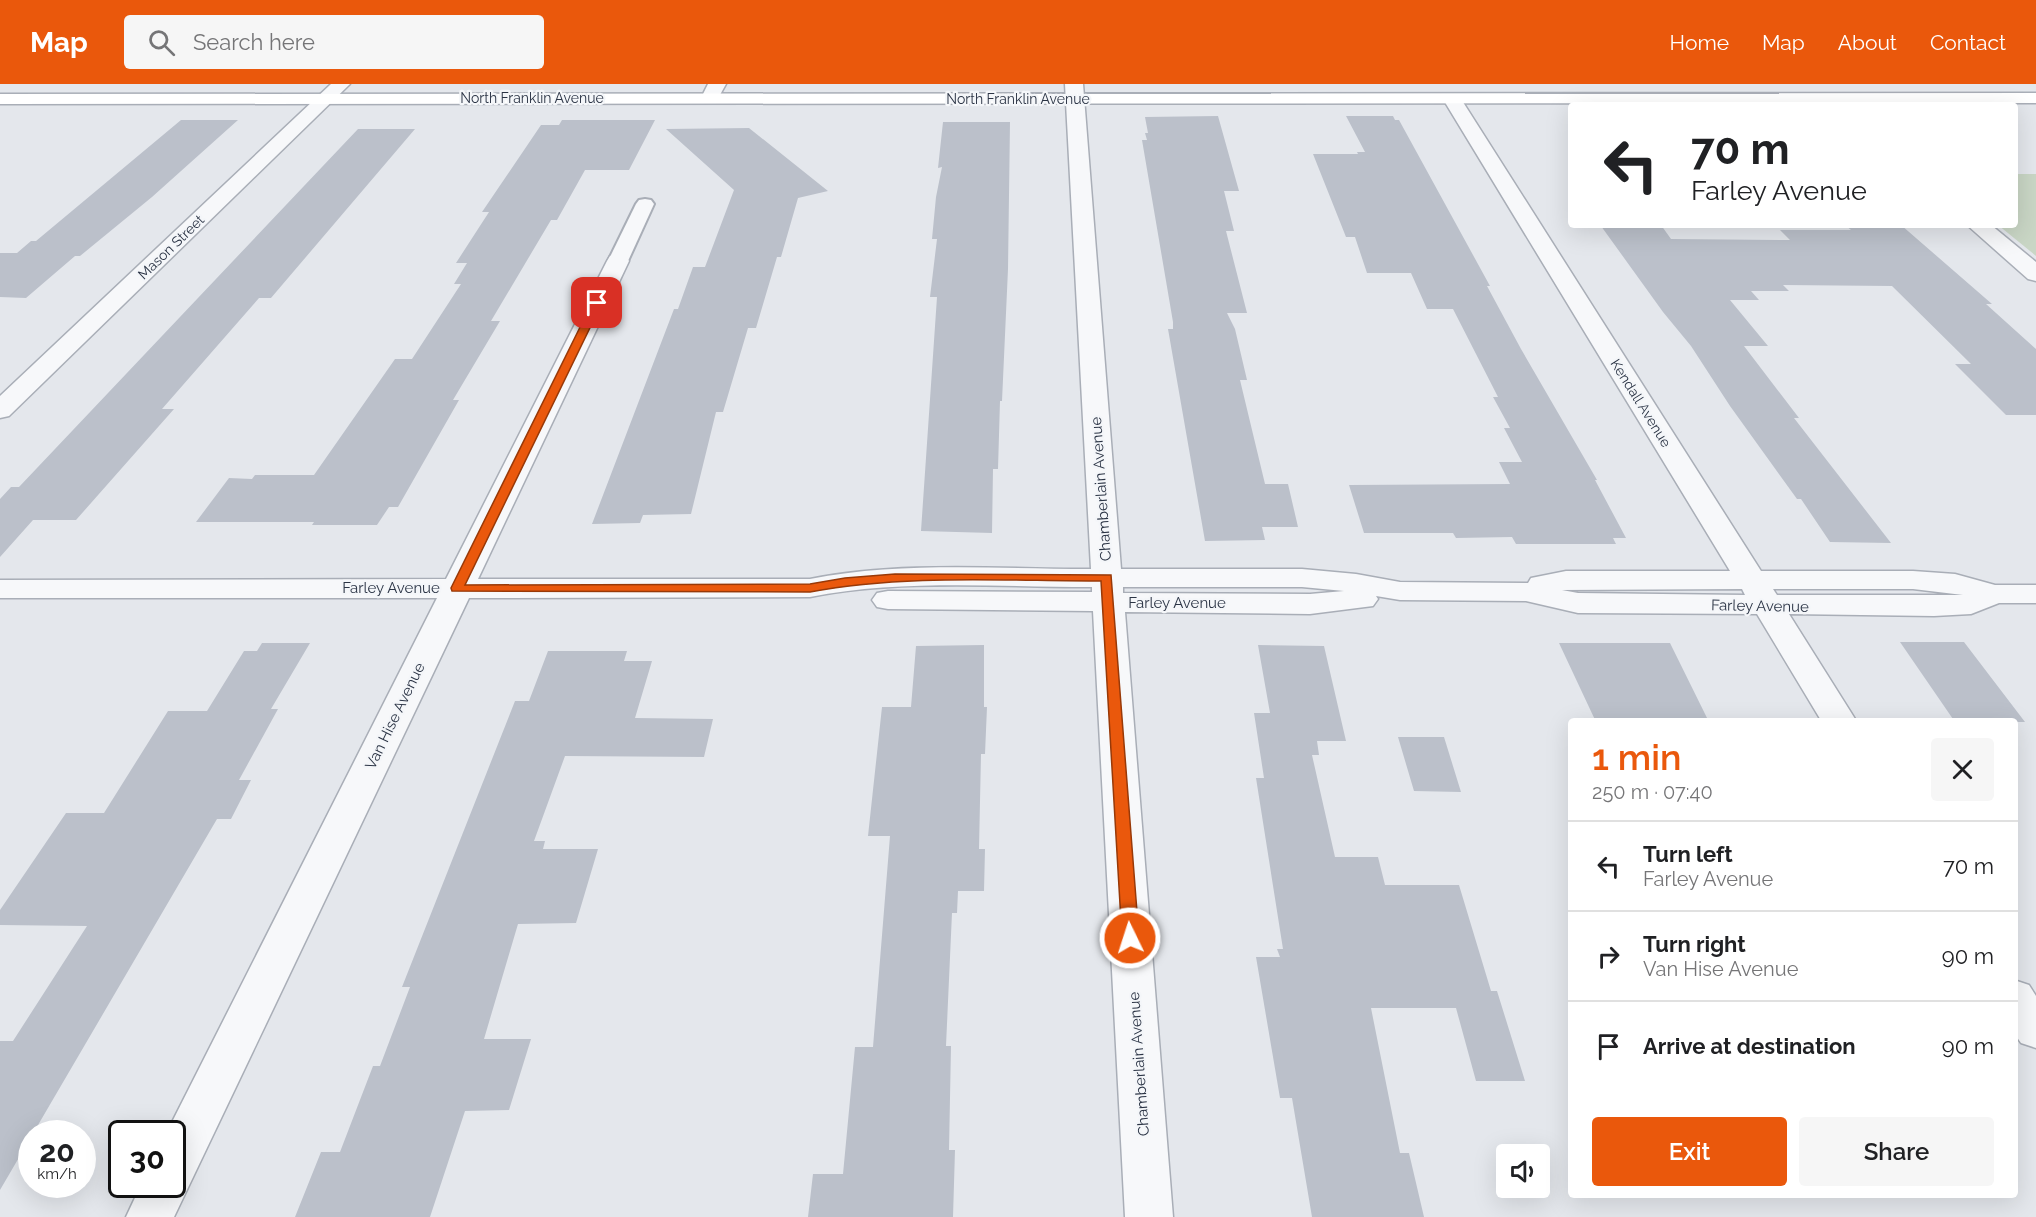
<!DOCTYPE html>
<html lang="en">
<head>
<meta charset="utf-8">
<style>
	:root { --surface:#fff; --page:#f6f6f6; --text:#202124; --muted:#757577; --line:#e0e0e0; --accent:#ea580c }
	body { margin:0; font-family:Raleway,sans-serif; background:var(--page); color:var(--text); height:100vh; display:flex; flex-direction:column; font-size:22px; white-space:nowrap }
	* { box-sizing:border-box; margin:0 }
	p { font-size:20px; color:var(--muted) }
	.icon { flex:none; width:33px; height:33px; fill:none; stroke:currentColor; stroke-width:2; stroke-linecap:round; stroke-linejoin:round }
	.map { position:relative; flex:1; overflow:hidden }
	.side { position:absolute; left:1568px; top:634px; width:450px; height:480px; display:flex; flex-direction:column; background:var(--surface); border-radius:6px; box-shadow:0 6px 24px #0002 }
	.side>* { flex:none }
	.guide { position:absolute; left:1568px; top:18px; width:450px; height:126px; border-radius:6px; box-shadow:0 6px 24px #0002; background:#fff; color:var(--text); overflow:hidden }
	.tools { position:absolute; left:1496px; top:1060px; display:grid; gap:12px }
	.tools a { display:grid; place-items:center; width:54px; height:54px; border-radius:6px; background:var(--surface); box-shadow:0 6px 24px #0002; font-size:30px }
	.speed { position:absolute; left:18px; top:1036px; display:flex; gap:12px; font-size:30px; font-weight:700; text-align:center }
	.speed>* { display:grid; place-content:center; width:78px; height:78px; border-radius:50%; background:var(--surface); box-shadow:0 6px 24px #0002; line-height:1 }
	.speed small { font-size:15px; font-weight:400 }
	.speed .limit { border:3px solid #111; border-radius:9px; background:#fff; color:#111 }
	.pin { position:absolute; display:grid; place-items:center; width:51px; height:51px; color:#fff; margin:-26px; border-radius:12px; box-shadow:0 3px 9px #0006 }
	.me { position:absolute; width:66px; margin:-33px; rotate:356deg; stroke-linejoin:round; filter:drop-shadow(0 0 4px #0008) }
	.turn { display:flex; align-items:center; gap:21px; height:126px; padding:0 24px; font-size:27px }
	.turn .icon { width:78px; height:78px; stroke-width:2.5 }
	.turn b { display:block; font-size:42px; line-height:51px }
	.round { display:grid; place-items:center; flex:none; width:63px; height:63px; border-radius:6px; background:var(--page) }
	.overview { display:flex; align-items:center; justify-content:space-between; height:102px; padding:0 24px }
	h1 { font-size:36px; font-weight:600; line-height:45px; color:var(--accent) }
	.action { display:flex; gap:12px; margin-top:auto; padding:12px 24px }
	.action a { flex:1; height:69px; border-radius:6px; background:var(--accent); color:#fff; font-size:24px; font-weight:600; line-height:69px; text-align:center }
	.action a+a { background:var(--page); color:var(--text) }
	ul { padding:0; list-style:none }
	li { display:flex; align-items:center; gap:18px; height:90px; padding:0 24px; border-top:2px solid var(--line) }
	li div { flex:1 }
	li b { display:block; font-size:22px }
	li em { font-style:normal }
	header { display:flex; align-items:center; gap:36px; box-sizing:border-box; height:84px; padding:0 30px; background:var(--accent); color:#fff }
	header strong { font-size:28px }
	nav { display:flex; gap:33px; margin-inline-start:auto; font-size:21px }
	.search { width:420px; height:54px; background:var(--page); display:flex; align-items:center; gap:15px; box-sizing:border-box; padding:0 21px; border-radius:6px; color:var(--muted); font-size:22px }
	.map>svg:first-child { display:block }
</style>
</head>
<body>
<header>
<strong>Map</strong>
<div class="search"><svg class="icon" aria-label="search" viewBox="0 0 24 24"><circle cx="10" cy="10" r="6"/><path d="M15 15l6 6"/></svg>Search here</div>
<nav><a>Home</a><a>Map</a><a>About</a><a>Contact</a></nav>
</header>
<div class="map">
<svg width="2036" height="1133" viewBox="0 0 2036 1133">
	<rect width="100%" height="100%" fill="#e4e7ec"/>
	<path fill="#c9d6c5" d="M2015,90H2036V172L1998,141H2014Z"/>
	<path fill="#bbc0ca" d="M1218,32L1239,107H1224L1234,147H1226L1247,229H1227L1235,245L1247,296H1240L1265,400H1288L1298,443H1262L1265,456L1205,457L1168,245H1173V238L1142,56H1147L1145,49H1148L1145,33Z
		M1346,32H1393L1395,36H1399L1490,202H1487L1521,265L1597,396H1595L1626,454H1613L1616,460H1516L1512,453L1456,454L1453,449H1364L1349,401L1510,400L1499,378H1522L1504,344H1510L1493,313H1498L1453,225H1427L1411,189H1367L1355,153H1346L1313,70H1358L1357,68H1365Z
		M181,36H238L152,113L80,172H75L26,214L0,213V169H17L31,157H36Z
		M562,36H655L629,86H585L557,136H551L491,237H500L453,316H459L398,423H389L377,441H312L314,438H196L229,394L252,395L255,391H314L395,275H412L461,200H454L467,179H456L489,128H482L541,41H559Z
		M943,38H1010L1008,185L1002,317H1000L998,385H993L992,449L921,447L937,213H930L937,155H932L936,113L942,83L938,84Z
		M749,44L828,107L798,114L781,173H777L756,244H748L723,328H716L691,430L643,431L640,439L592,440L674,225H678L693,183H705L734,106L666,45Z
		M358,45H415L271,214H259L162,325H174L76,436H33L0,473V415L11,403H19Z
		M1605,141H1661L1671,155L1790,156L1780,146H1851L1845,141H1901L1992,220H1986L2036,265V331H2006L1955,280H1971L1892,202L1783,201L1789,207H1751L1759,216H1730L1768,262H1744L1799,334H1794L1891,459L1830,458L1801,415H1797L1730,322L1691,262L1663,228L1601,142Z
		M1900,558H1964L2025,638H1955Z
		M262,559H310L271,625H278L239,696H251L231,735H217L0,1106V957H13L87,842L0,841V826L66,729H104L168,627H207L244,567H257Z
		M1559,559H1670L1709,638H1596Z
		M984,561V623H987L985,670H981L979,765H985L984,807H958L957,829H952L946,962H951L949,1066H955L953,1133H808L813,1090H843L855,963H873L890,752H868L882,623H911L916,562Z
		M1258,561L1324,562L1346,657H1317L1319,671H1312L1335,773H1378L1385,801H1459L1491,907H1497L1525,997H1476L1456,924H1371L1400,1069H1409L1424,1133H1312L1292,1014H1280L1256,873H1280L1277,865H1283L1256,694H1264L1254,629H1270Z
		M548,567H627L624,577H652L635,634L713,635L704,673L565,672L534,757H545L543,765H598L576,839L518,840L484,955H531L509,1026L465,1027L430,1133H295L321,1068H340L373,982H380L410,903H402L515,617H529Z
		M1398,653H1444L1461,708L1414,707Z"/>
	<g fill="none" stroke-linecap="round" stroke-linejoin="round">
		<g stroke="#a9aeb7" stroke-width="4">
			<path id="lane" d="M645,115L651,116L654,120L628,177L625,181H611L608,177L636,120L639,116Z"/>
		</g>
		<g stroke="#a9aeb7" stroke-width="3">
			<path id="street" d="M331,0H350L9,332L0,334V312Z
				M708,0H726L716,18H704L701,14Z
				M1065,0H1083L1121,485H1302L1356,490L1400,498L1528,499L1531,494L1566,487H1730L1443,15L1446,11H1458L1461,15L1761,487H1913L1955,490L1995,501H2036V519H1999L1971,530L1934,532L1789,530L1857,638H1822L1757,530L1578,529L1526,517L1400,516L1376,512L1378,515L1373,522L1310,530L1125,528L1173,1133H1125L1093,527L888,525L877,523L872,516L877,509L888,507L1092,508V503C1000,503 899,495 810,513L469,514L174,1133H126L141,1101H172V1050H166L437,514H0V496L446,495L607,177L610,172L618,170L626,172L629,177L478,495H810C900,477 999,485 1091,485ZM1123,503H1302L1344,507L1310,510L1123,509ZM1742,505L1745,511L1578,509L1562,506ZM1773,505H1913L1963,511H1777Z
				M1967,141H1991L2036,178V197L2028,195Z
				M2014,896L2029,901L2036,912V964L2021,959L2014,949Z"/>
		</g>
		<g stroke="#a9aeb7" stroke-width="3">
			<path id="secondary" d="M2036,9V19L0,20V10Z"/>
		</g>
		<use href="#lane" fill="#f7f8fa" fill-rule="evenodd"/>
		<use href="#street" fill="#f7f8fa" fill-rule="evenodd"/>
		<use href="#secondary" fill="#fff" fill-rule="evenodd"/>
	</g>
	<path fill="#ea580c" stroke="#983908" stroke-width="1.5" d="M597,216L602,219L465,501L810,500L845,494L895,490L1111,491L1139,854L1136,859L1130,861L1124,859L1122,854L1101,497C1004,497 905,490 810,508L452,507L451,504L592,219Z"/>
	<g text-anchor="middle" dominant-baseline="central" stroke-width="4.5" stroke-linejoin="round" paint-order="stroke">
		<g font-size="14" fill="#2b3445" stroke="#f4f6f9">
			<text x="532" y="14">North Franklin Avenue</text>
			<text x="1018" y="15">North Franklin Avenue</text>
			<text transform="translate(171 163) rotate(-44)">Mason Street</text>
			<text transform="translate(1641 319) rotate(58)">Kendall Avenue</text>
		</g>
		<g font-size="15" fill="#2b3445" stroke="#f4f6f9">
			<text transform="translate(1101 405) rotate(-94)">Chamberlain Avenue</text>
			<text x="391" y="504">Farley Avenue</text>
			<text x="1177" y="519">Farley Avenue</text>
			<text transform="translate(1760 522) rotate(1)">Farley Avenue</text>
			<text transform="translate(395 632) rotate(-64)">Van Hise Avenue</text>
			<text transform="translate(1139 980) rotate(-94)">Chamberlain Avenue</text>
		</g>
	</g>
</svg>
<div class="tools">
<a><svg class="icon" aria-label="sound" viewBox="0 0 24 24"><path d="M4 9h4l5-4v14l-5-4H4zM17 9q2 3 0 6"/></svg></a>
</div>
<div class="speed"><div>20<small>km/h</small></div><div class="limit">30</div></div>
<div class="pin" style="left:597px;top:219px;background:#d93025"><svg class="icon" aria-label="arrive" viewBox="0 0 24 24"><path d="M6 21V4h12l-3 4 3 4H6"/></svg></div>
<svg class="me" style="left:1130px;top:854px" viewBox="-20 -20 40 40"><circle r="17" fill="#ea580c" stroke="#fff" stroke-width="3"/><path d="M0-11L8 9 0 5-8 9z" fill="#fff"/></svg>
<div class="guide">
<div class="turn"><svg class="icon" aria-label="left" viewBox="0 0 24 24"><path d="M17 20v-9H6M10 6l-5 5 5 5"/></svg><div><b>70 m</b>Farley Avenue</div></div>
</div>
<section class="side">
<div class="overview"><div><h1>1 min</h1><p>250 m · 07:40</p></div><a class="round"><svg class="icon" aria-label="close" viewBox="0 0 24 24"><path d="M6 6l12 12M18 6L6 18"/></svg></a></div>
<ul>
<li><svg class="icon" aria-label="left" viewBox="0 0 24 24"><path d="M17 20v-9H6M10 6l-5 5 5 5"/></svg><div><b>Turn left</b><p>Farley Avenue</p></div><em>70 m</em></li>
<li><svg class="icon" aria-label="right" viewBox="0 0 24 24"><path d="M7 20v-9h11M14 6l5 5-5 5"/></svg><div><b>Turn right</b><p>Van Hise Avenue</p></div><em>90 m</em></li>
<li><svg class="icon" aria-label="arrive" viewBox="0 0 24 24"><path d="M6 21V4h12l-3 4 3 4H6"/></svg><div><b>Arrive at destination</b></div><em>90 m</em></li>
</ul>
<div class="action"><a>Exit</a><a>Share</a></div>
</section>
</div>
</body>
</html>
